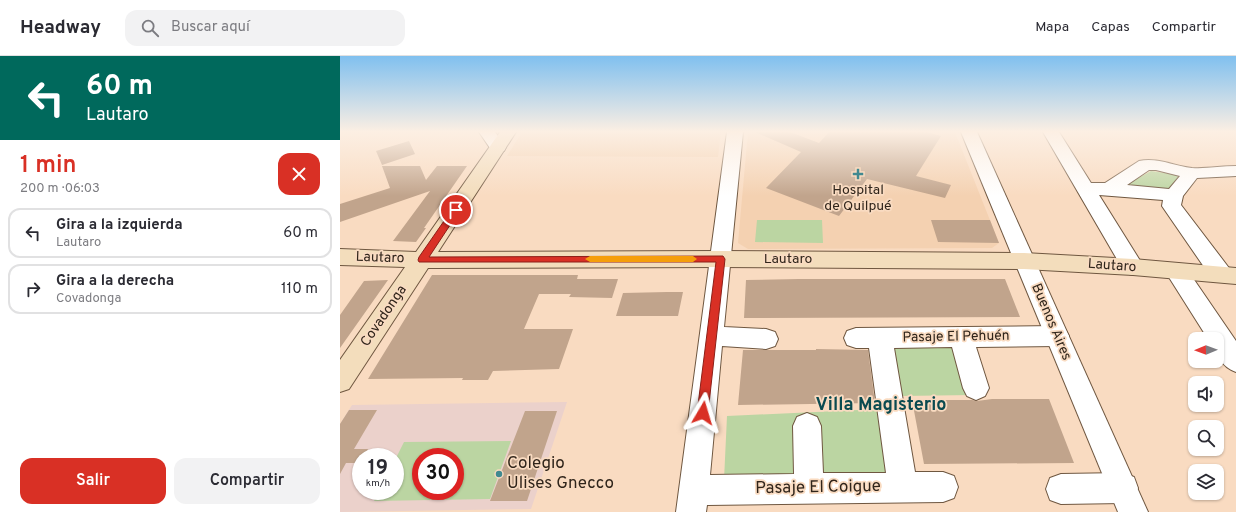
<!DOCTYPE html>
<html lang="es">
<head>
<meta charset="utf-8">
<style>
	:root { --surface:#fff; --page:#f2f2f3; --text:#2b2b33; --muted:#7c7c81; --line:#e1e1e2; --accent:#d93025 }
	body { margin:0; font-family:Overpass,sans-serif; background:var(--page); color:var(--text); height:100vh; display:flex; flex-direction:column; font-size:15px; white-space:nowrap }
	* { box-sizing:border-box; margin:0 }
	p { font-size:13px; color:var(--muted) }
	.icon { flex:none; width:22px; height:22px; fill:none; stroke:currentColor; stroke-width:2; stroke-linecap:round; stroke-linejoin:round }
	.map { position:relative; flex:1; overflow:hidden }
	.panel { display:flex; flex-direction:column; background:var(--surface); width:340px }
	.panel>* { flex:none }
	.top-card { background:#00695c; color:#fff; overflow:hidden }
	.needle { width:26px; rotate:269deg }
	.controls { position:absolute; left:848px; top:276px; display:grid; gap:8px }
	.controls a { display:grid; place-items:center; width:36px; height:36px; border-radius:8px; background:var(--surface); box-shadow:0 1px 3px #0004; font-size:20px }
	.speed { position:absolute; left:12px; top:392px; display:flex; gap:8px; font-size:20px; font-weight:700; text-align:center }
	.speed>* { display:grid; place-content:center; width:52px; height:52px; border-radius:50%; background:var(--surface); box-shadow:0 1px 3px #0004; line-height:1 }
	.speed small { font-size:10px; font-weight:400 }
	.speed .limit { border:6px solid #d22; background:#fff; color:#111 }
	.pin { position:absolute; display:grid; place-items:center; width:34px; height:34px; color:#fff; margin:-17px; border:2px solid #fff; border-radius:50%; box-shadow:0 1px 4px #0007 }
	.me { position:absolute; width:44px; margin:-22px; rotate:7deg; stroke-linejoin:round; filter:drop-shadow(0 0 3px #0008) }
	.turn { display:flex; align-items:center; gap:14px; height:84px; padding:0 20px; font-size:18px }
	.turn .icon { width:52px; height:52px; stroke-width:2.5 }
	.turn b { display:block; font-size:28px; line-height:34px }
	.round { display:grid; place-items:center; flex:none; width:42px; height:42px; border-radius:12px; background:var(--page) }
	.overview { display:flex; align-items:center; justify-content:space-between; height:68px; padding:0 20px }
	h1 { font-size:24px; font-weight:600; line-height:30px; color:var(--accent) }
	.primary-button { display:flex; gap:8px; margin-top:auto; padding:8px 20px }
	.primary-button a { flex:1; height:46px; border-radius:12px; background:var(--accent); color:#fff; font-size:16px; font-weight:600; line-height:46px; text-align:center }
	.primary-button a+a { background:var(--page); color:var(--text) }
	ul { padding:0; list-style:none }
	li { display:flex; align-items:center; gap:12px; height:50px; margin:0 8px 6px; padding:0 12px; border:2px solid var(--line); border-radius:12px }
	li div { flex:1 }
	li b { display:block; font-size:15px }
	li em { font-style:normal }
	header { display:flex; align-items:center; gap:24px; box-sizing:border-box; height:56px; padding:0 20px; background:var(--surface); border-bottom:1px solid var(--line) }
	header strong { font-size:19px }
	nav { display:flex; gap:22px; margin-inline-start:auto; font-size:14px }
	.search { width:280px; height:36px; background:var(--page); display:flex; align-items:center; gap:10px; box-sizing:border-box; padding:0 14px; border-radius:12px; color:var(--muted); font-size:15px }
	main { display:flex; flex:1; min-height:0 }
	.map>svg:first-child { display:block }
</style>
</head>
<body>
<header>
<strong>Headway</strong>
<div class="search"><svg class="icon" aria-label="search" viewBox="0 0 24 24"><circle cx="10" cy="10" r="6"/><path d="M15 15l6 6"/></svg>Buscar aquí</div>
<nav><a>Mapa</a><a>Capas</a><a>Compartir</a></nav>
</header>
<main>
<section class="panel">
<div class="top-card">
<div class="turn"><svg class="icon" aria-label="left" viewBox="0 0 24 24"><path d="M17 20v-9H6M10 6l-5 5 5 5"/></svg><div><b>60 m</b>Lautaro</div></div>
</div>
<div class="overview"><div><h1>1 min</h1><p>200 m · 06:03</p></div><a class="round" style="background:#d93025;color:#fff"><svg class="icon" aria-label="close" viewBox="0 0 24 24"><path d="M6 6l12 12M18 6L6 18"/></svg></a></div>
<ul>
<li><svg class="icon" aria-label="left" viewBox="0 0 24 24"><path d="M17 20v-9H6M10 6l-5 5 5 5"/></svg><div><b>Gira a la izquierda</b><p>Lautaro</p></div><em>60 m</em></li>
<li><svg class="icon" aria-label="right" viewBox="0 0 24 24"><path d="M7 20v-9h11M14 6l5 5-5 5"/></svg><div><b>Gira a la derecha</b><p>Covadonga</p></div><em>110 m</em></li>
</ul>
<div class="primary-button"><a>Salir</a><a>Compartir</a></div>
</section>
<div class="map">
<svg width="896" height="456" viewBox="0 0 896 456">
	<rect width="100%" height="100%" fill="#f9dbc1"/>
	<path fill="#f4d1b1" d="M182,76H381L378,101L167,100Z
		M408,76H615L659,187L652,192L408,193L398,187Z"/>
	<path fill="#ebd1cb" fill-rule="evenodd" d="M227,346L191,453L0,456V368L12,349ZM21,401H55V435H21ZM81,401H115V435H81Z"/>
	<path fill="#bbd5a2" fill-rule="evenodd" d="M811,115L839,119L829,134L784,130Z
		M417,164H482L483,187L415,186Z
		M617,287L633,339L561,340L552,288Z
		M540,353L550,421L384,424L387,360Z
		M171,385L150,443L34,445L39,435H55V404L64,386ZM81,401H115V435H81Z"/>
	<path fill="#c1a48c" d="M415,76H450L479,87L489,76H587L601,80L576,120L611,129L605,142L527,123L499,160L426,132L461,96Z
		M69,85L75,98L42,109L36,95Z
		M42,110H80L86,124L97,110H127L84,172H86L76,186L53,185L90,135L0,166V148L50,132Z
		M591,164H650L659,187L598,186Z
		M92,219H238L237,223H278L272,242L229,241L231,238H199L184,273H233L219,313L153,315L148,324H122L123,322L28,323Z
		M459,223H665L680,261L404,262L406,224Z
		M48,224L0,292V259L24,225Z
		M327,236H343L338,260H276L283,237Z
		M476,293L528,294L535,347L398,349L403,294H476Z
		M652,343H709L734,407L584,408L572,344H632L637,345Z
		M9,354H37L14,393H28L24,401H21L20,407H6L0,418V368Z
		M185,355H217L187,445H150Z"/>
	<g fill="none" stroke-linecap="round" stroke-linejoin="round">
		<g stroke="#6f5740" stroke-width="2">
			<path id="minor" d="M139,76H155L166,91L164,95L158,96L152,95Z
				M387,76H403L384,271L426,273L435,276L438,283L435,290L426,293L382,290L370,419L454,418L453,370L457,361L467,357L477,361L481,370L483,417H546L529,292H516L507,289L504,282L507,275L516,272L717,270L725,273L729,280L725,287L717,290L636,291L649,332L645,340L636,344L627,340L623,332L612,291L554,292L575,416H603L614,420L618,431L614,442L603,446L367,449L366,456H336Z
				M703,76H719L751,127H765L799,105C817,101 834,110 852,112C866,113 882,110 896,110V120L857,122L843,140L841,149L889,212L892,218L889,224L881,226L873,224L822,150L823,144L759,139L804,211L801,217L793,219L785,217ZM809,114H816L840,120L829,133L787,129Z
				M836,207L844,209L896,285V316C880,310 877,299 877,283H868L825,215L828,209Z
				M783,417L794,421L798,432L794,443L783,447L721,448L710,444L706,433L710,422L721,418Z"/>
		</g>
		<g stroke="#6f5740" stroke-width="2">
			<path id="tertiary" d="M621,76H637L808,456H778Z"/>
		</g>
		<g stroke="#6f5740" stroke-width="2">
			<path id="secondary" d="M160,76H176L98,196L380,195L684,197L793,203L896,212V228L793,219L684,213L380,211L88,212L9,333L0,336V304L65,211L0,209V193L76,196Z"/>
		</g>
		<use href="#minor" fill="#fff" fill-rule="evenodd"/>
		<use href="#tertiary" fill="#fff" fill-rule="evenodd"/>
		<use href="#secondary" fill="#f3ddbc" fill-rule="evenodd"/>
	</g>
	<linearGradient id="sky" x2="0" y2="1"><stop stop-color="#80c0ef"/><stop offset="0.54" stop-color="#fcefe3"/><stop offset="1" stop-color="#fcefe3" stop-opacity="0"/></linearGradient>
	<rect width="896" height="140" fill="url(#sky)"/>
	<path fill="#d93025" stroke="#8d1f18" d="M116,151L120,154L89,201L383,200L385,203L368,357L367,361L363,362L359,361L357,357L376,206H79L78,204L79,201L113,152Z"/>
	<path fill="#f59e0b" d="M250,200H353L357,203L353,206H250L245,203Z"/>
	<g fill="#418990" stroke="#f9dbc1" stroke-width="1.5">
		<path d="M516 112h4v4h4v4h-4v4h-4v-4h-4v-4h4z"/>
		<circle cx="159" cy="418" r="4"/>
	</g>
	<g text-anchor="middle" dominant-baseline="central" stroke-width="3.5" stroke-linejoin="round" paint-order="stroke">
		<g font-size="14" fill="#30251b" stroke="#f9dbc1">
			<text x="518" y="134">Hospital<tspan x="518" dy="16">de Quilpué</tspan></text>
		</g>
		<g font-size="14" fill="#30251b" stroke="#f9dbc1">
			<text transform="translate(40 202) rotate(2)">Lautaro</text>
			<text x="448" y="203">Lautaro</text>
			<text transform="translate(772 210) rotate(4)">Lautaro</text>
			<text transform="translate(44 260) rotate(-56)">Covadonga</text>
			<text transform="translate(711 266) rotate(67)">Buenos Aires</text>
			<text transform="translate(616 281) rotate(-1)">Pasaje El Pehuén</text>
		</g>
		<g font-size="17" fill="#30251b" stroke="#f9dbc1" text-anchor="start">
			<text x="167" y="408">Colegio<tspan x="167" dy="20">Ulises Gnecco</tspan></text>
		</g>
		<g font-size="17" fill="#30251b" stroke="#f9dbc1">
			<text transform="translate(478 432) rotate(-1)">Pasaje El Coigue</text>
		</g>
		<g font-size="18" font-weight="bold" fill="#0a4a50" stroke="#f9dbc1">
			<text x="541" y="349">Villa Magisterio</text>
		</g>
	</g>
</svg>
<div class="controls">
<a><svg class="needle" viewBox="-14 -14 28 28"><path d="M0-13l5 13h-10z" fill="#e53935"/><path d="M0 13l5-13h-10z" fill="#7c7c81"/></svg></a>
<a><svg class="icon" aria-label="sound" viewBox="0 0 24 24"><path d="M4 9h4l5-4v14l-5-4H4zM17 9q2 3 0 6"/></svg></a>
<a><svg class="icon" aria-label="search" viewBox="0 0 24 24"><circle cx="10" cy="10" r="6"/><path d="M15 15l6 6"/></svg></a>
<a><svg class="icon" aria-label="layers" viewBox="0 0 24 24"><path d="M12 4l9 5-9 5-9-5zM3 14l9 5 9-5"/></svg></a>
</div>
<div class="speed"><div>19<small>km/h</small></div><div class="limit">30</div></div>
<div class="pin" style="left:116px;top:154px;background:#d93025"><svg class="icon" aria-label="arrive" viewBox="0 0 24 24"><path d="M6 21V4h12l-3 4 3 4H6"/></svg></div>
<svg class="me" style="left:363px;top:357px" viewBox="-20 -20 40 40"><path d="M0-17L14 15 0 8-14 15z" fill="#d93025" stroke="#fff" stroke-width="4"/></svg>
</div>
</main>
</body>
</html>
